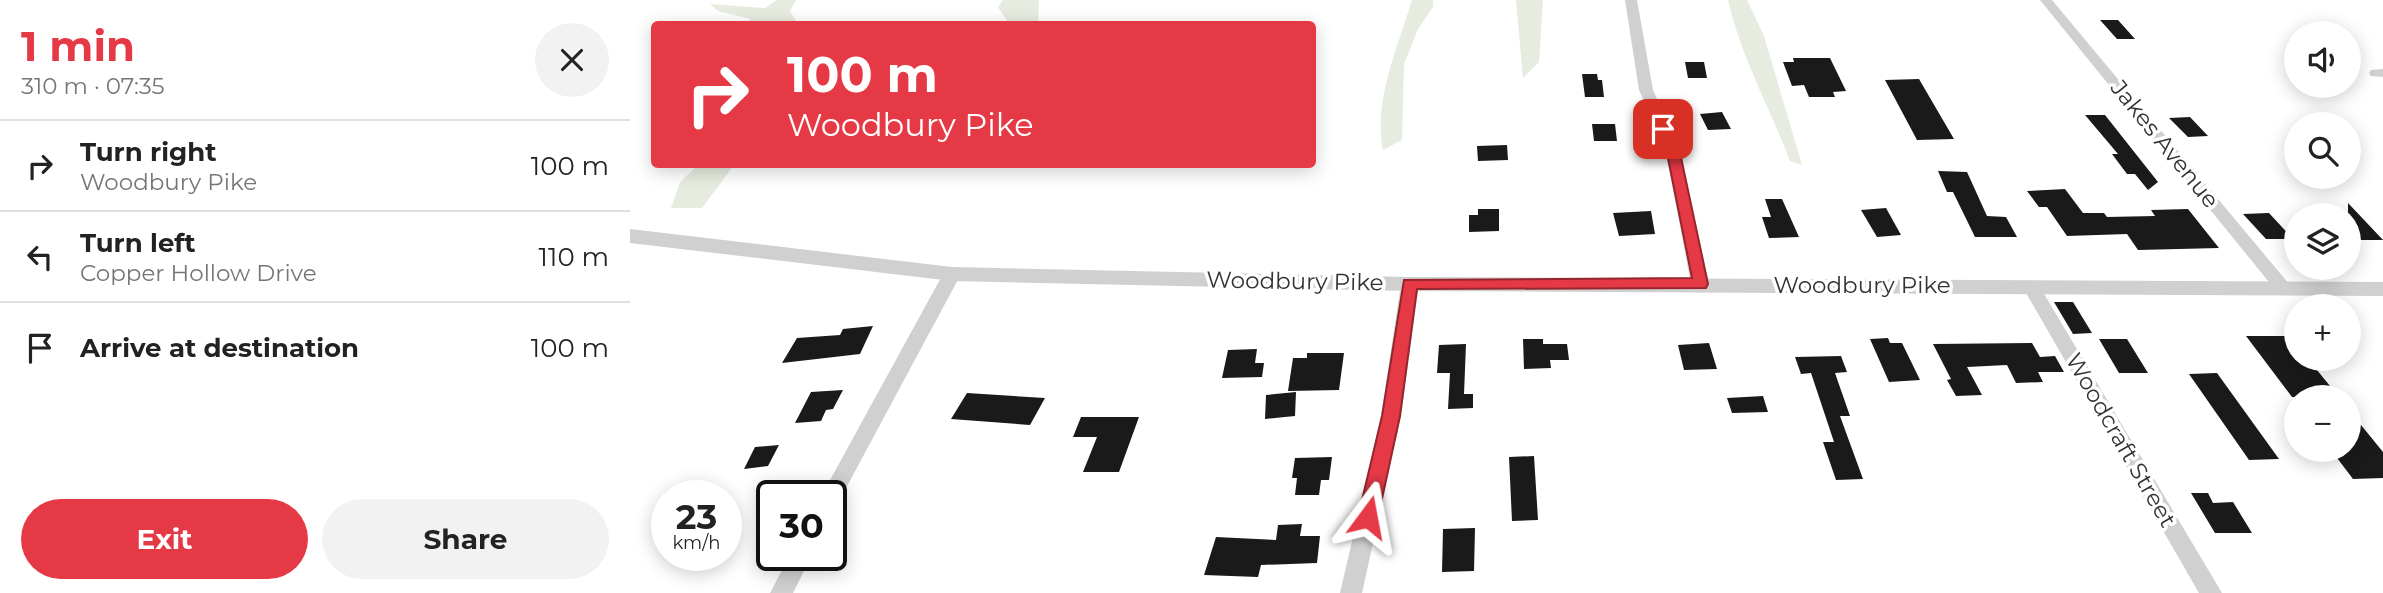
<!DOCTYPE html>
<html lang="en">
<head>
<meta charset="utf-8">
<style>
	:root { --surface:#fff; --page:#f2f2f2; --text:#222; --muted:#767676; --line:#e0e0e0; --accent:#e63946 }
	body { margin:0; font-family:Montserrat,sans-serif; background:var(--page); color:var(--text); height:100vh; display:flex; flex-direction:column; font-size:26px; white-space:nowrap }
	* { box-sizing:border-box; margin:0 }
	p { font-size:23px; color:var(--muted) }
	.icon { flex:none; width:38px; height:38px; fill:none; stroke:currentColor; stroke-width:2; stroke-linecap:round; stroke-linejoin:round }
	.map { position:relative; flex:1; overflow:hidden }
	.details { display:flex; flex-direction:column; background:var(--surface); width:630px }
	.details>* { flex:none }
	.guide { position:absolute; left:21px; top:21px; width:665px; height:147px; border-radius:7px; box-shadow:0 4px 18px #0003; background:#e63946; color:#fff; overflow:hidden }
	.tools { position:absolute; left:1654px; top:21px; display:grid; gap:14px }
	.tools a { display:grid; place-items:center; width:77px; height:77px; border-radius:50%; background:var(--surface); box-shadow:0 4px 18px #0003; font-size:35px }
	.speed { position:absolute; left:21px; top:480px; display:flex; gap:14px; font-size:35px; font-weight:700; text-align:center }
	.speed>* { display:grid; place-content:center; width:91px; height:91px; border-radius:50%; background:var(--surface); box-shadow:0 4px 18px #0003; line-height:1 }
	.speed small { font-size:18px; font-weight:400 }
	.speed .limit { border:4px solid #111; border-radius:10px; background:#fff; color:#111 }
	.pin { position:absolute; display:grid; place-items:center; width:60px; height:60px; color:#fff; margin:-30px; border-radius:14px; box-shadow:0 4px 10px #0006 }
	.me { position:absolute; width:77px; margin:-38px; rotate:13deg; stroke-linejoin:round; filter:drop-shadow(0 0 5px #0008) }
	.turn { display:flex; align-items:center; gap:24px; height:147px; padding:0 21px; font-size:32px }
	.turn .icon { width:91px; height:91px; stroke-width:2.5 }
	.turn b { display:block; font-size:49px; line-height:60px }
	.round { display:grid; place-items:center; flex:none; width:74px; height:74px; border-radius:37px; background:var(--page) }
	.summary { display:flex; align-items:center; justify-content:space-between; height:119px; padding:0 21px }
	h1 { font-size:42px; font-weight:700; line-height:52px; color:var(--accent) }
	.cta { display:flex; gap:14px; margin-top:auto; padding:14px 21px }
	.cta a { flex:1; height:80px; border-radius:42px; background:var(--accent); color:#fff; font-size:28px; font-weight:700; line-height:80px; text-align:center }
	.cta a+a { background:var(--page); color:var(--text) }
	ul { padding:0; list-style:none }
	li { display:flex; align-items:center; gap:21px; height:91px; padding:0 21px; border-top:2px solid var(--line) }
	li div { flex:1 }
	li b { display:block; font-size:26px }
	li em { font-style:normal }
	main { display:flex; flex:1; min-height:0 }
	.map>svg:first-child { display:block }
</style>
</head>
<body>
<main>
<section class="details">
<div class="summary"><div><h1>1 min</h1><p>310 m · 07:35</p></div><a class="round"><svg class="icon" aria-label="close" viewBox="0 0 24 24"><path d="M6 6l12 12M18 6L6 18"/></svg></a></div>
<ul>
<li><svg class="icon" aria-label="right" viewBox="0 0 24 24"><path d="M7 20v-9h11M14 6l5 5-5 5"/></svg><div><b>Turn right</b><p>Woodbury Pike</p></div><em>100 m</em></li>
<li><svg class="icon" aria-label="left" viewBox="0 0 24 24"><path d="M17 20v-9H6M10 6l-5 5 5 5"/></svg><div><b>Turn left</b><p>Copper Hollow Drive</p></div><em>110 m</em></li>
<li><svg class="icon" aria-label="arrive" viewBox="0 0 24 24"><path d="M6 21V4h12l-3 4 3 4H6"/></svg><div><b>Arrive at destination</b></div><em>100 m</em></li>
</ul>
<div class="cta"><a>Exit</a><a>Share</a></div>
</section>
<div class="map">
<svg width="1753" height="593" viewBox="0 0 1753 593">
	<rect width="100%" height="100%" fill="#fff"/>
	<path fill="#e6ecdf" d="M147,0H166L160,11L168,24H118L120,19L88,11L80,4L135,8Z
		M373,0H409L408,24H379L368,7Z
		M782,0H803V7L788,29L774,64L772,140L753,150C743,101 768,47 782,0Z
		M886,0H913L909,62L893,78Z
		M1098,0H1117L1134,36L1172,165L1160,161C1139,105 1112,60 1098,0Z
		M68,165H104L72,208H41L50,182Z"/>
	<path fill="#1a1a1a" d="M1470,20H1488L1505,39H1487Z
		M1163,58H1200L1216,91L1203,92L1205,97H1179L1174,85L1162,86L1153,62H1164Z
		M1055,62H1074L1077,78H1058Z
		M952,74H967L968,80H972L974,97H955Z
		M1289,79L1324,139L1287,140L1255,80Z
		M1092,112L1101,129L1078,130L1070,114Z
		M1455,115H1475L1528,182L1518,190L1505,174H1497L1482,154H1488Z
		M1560,117L1578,136L1558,137L1539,118Z
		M962,124H985L987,141H964Z
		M877,145L878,160L848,161L847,146Z
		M1308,171L1337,172L1357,216L1376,217L1387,237H1345L1323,192H1317Z
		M1435,189L1453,213H1474L1477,217L1525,216L1521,210L1558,209L1589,248L1508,250L1497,234L1437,236L1417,207H1409L1397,191Z
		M1135,199H1152L1169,237L1139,238L1132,217H1141Z
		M1718,203L1753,240H1726L1718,231Z
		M1256,208L1271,235L1247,237L1231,210Z
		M848,209H869V231L839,232V215H848Z
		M1021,211L1025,234L989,236L983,213Z
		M1639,213L1663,239H1636L1613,214Z
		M1424,302H1443L1462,333L1443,334Z
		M243,326L230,354L152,363L167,338L210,335L213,329Z
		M1616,336H1660L1666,343V359H1678L1709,397H1662Z
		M1258,338L1260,343H1272L1290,380L1259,382L1240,339Z
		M893,339H913V344H937L939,360H920L921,368L894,369Z
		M1469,339H1497L1518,373H1489Z
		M1079,343L1087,369L1054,370L1048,345Z
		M1402,343L1410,357L1425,356L1434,372H1408L1413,382L1386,383L1377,365L1337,367L1352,395L1326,396L1317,380L1321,379L1303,344Z
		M836,344L834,394H843V408L818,409L820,373H807L809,345Z
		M627,349L625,363H634L632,377L592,378L598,350Z
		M677,353H714L709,390L658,391L663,358H677Z
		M1211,356L1217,372L1205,373L1220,416H1210L1233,479L1206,480L1193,442H1204L1181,373L1171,374L1165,357Z
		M1587,373L1649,459L1619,460L1559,374Z
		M213,390L203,409L196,410L191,421L165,423L181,392Z
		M666,392L665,416L635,419L636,395Z
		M337,393L415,398L400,425L321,419Z
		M1133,396L1138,412L1102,413L1097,398Z
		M1718,409L1753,452V478L1723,479L1701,450H1718Z
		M451,417H509L489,472H453L467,437H443Z
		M149,445L138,466L114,469L125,447Z
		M904,456L908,520L882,521L879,457Z
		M702,457L699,480H691L689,495H665L667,478H662L665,458Z
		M1561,493H1578L1583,503L1603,502L1622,533H1585Z
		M672,524L670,536H690L687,563L631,565L628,577L574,575L586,537L646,540L648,525Z
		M845,528L844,571L812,572L813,529Z"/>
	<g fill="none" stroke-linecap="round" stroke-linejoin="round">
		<path fill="#d0d0d0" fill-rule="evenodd" d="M995,0H1007L1023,90L1049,148L1079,284L1070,290L1061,284L1035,148L1009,90Z
			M1410,0H1422L1659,284L1662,288L1659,292H1647Z
			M1753,69V77L1741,76L1739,73L1741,70Z
			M322,268L331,274L208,503L201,506V495H191L194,491L313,274Z
			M780,278L789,284L771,416L732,593H710L751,416L771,284Z
			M1401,280L1407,282L1592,593H1569L1392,286Z
			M160,555H182L163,593H140Z"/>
		<path fill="#d0d0d0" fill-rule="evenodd" d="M0,229L322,267L780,277L1753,282V296L780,291L322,281L0,243Z"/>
	</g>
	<path fill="#e63946" stroke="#96252e" stroke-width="2" d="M1033,125L1040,129L1049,148L1078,284L1076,288L787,289L770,416L748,517L745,523L738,526L731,523L728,517L752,416L774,280L1062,278L1036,148L1027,129Z"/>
	<g text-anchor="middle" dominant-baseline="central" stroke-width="7" stroke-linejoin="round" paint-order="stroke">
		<g font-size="23" fill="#333" stroke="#fff">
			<text transform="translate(1535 144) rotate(51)">Jakes Avenue</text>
			<text transform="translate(665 281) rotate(1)">Woodbury Pike</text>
			<text x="1232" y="285">Woodbury Pike</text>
			<text transform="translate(1491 440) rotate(60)">Woodcraft Street</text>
		</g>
	</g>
</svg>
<div class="tools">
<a><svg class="icon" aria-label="sound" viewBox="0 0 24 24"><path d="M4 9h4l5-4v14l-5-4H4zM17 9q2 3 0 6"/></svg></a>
<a><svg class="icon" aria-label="search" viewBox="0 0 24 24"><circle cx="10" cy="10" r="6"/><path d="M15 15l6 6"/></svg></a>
<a><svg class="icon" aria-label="layers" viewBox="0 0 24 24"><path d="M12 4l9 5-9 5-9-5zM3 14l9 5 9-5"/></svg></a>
<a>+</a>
<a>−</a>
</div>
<div class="speed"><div>23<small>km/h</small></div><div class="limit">30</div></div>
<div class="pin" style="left:1033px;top:129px;background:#d93025"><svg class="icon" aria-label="arrive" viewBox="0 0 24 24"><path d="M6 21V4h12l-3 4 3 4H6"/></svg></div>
<svg class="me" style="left:738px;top:517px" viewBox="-20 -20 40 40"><path d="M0-17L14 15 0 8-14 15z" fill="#e63946" stroke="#fff" stroke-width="4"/></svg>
<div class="guide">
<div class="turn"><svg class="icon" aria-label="right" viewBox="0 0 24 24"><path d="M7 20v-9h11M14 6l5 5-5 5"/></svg><div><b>100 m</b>Woodbury Pike</div></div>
</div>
</div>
</main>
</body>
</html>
